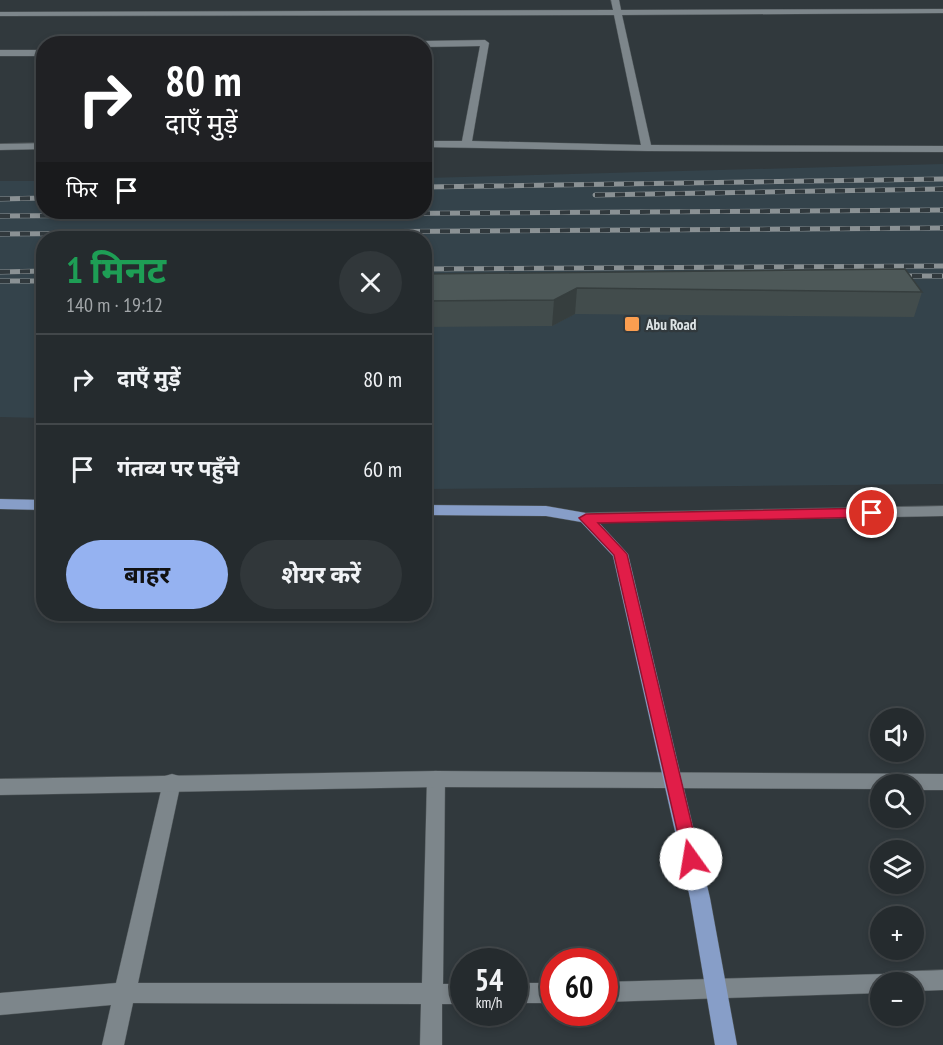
<!DOCTYPE html>
<html lang="hi">
<head>
<meta charset="utf-8">
<style>
	:root { --surface:#252b2e; --page:#31373a; --text:#f1f3f6; --muted:#a3a7aa; --line:#42474a; --accent:#95b2f1 }
	body { margin:0; font-family:"PT Sans Narrow","Noto Sans Devanagari",sans-serif; background:var(--page); color:var(--text); height:100vh; display:flex; flex-direction:column; font-size:22px; white-space:nowrap }
	* { box-sizing:border-box; margin:0 }
	p { font-size:20px; color:var(--muted) }
	.icon { flex:none; width:33px; height:33px; fill:none; stroke:currentColor; stroke-width:2; stroke-linecap:round; stroke-linejoin:round }
	.map { position:relative; flex:1; overflow:hidden }
	.drawer { position:absolute; left:36px; top:231px; width:396px; height:390px; display:flex; flex-direction:column; background:var(--surface); border-radius:24px; box-shadow:0 3px 9px #0003,0 0 0 2px var(--line) }
	.drawer>* { flex:none }
	.top-card { position:absolute; left:36px; top:36px; width:396px; height:183px; border-radius:24px; box-shadow:0 3px 9px #0003,0 0 0 2px var(--line); background:#202124; color:#fff; overflow:hidden }
	.fabs { position:absolute; left:870px; top:708px; display:grid; gap:12px }
	.fabs a { display:grid; place-items:center; width:54px; height:54px; border-radius:50%; background:var(--surface); box-shadow:0 3px 9px #0003,0 0 0 2px var(--line); font-size:30px }
	.speed { position:absolute; left:450px; top:948px; display:flex; gap:12px; font-size:30px; font-weight:700; text-align:center }
	.speed>* { display:grid; place-content:center; width:78px; height:78px; border-radius:50%; background:var(--surface); box-shadow:0 3px 9px #0003,0 0 0 2px var(--line); line-height:1 }
	.speed small { font-size:15px; font-weight:400 }
	.speed .limit { border:9px solid #d22; background:#fff; color:#111 }
	.pin { position:absolute; display:grid; place-items:center; width:51px; height:51px; color:#fff; margin:-26px; border:3px solid #fff; border-radius:50%; box-shadow:0 2px 6px #0007 }
	.me { position:absolute; width:66px; margin:-33px; rotate:347deg; stroke-linejoin:round; filter:drop-shadow(0 0 4px #0008) }
	.turn { display:flex; align-items:center; gap:21px; height:126px; padding:0 30px; font-size:27px }
	.turn .icon { width:78px; height:78px; stroke-width:2.5 }
	.turn b { display:block; font-size:42px; line-height:51px }
	.then { display:flex; align-items:center; height:57px; padding:0 30px; background:#0003; gap:12px; font-size:22px }
	.round { display:grid; place-items:center; flex:none; width:63px; height:63px; border-radius:32px; background:var(--page) }
	.summary { display:flex; align-items:center; justify-content:space-between; height:102px; padding:0 30px }
	h1 { font-size:36px; font-weight:700; line-height:45px; color:#1e9e55 }
	.cta { display:flex; gap:12px; margin-top:auto; padding:12px 30px }
	.cta a { flex:1; height:69px; border-radius:36px; background:var(--accent); color:#111; font-size:24px; font-weight:700; line-height:69px; text-align:center }
	.cta a+a { background:var(--page); color:var(--text) }
	ul { padding:0; list-style:none }
	li { display:flex; align-items:center; gap:18px; height:90px; padding:0 30px; border-top:2px solid var(--line) }
	li div { flex:1 }
	li b { display:block; font-size:22px }
	li em { font-style:normal }
	.map>svg:first-child { display:block }
</style>
</head>
<body>
<div class="map">
<svg width="943" height="1045" viewBox="0 0 943 1045">
	<rect width="100%" height="100%" fill="#31393d"/>
	<path fill="#34434b" d="M943,164V484L425,489L424,238H44L43,418L0,417V181H43L44,212H424L425,178Z"/>
	<g fill="none" stroke-linecap="round" stroke-linejoin="round">
		<g stroke="#50575a" stroke-width="1">
			<path id="minor" d="M611,0H619L621,10L943,9V13L622,15L651,145L943,146V152L647,151L424,147V141H462L480,46L424,47V44H420L424,41L485,40L489,43L472,141L641,145L614,15L0,16V12L613,10Z
				M0,50H44V56H0Z
				M44,143V149L0,150V144Z
				M436,771L442,773L445,779L443,984H464V1004H442V1045H420L421,1004L133,1003L124,1045H102L111,1005L0,1015V993L116,983L163,782L165,776L172,774L179,776L181,782L138,983H422L427,779L430,773Z
				M943,970V990L914,991V982H880V993L604,1002V982L883,974L889,972Z
				M514,983H554V1003H514Z"/>
		</g>
		<g stroke="#50575a" stroke-width="1">
			<path id="tertiary" d="M943,506V516L586,523L579,518L586,513Z
				M436,771L943,774V790H914V784H880V789L436,787L0,795V779Z"/>
		</g>
		<g stroke="#50575a" stroke-width="1">
			<path id="primary" d="M0,499L44,500V510L0,509Z
				M424,505L546,506L586,513L591,514L628,554L710,898L737,1045H715L690,898L613,556L581,522L546,516L424,515Z"/>
		</g>
		<use href="#minor" fill="#7d868b" fill-rule="evenodd"/>
		<use href="#tertiary" fill="#7d868b" fill-rule="evenodd"/>
		<use href="#primary" fill="#879ec8" fill-rule="evenodd"/>
		<g stroke="#8a9194" stroke-width="5">
			<path id="rail" d="M424,187L943,179
				M595,195L943,189
				M0,199L44,198
				M0,216L943,210
				M0,234L943,228
				M424,269L943,266
				M0,272L44,271
				M892,276H943
				M0,281H44"/>
		</g>
		<use href="#rail" stroke="#31393d" stroke-width="4" stroke-dasharray="10" stroke-linecap="butt"/>
	</g>
	<path fill="#424c4c" d="M424,274L922,292L914,317L575,314L552,326L424,327Z"/>
	<path fill="#363e3e" d="M577,288L575,314L552,326L554,300Z"/>
	<path fill="#4d5858" stroke="#363e3e" stroke-width="1.5" d="M905,269L922,292L577,288L554,300L424,301V274Z"/>
	<path fill="#e11d48" stroke="#92132f" stroke-width="1.5" d="M872,508L878,513L872,517L598,523L627,554L700,859L697,865L691,867L685,865L614,555L579,518L586,514Z"/>
	<rect fill="#fb9e50" stroke="#31393d" stroke-width="2" x="624" y="316" width="16" height="16" rx="3"/>
	<g text-anchor="middle" dominant-baseline="central" stroke-width="4.5" stroke-linejoin="round" paint-order="stroke">
		<g font-size="15" font-weight="bold" fill="#dde3e5" stroke="#31393d" text-anchor="start">
			<text x="646" y="324">Abu Road</text>
		</g>
	</g>
</svg>
<div class="fabs">
<a><svg class="icon" aria-label="sound" viewBox="0 0 24 24"><path d="M4 9h4l5-4v14l-5-4H4zM17 9q2 3 0 6"/></svg></a>
<a><svg class="icon" aria-label="search" viewBox="0 0 24 24"><circle cx="10" cy="10" r="6"/><path d="M15 15l6 6"/></svg></a>
<a><svg class="icon" aria-label="layers" viewBox="0 0 24 24"><path d="M12 4l9 5-9 5-9-5zM3 14l9 5 9-5"/></svg></a>
<a>+</a>
<a>−</a>
</div>
<div class="speed"><div>54<small>km/h</small></div><div class="limit">60</div></div>
<div class="pin" style="left:872px;top:513px;background:#d93025"><svg class="icon" aria-label="arrive" viewBox="0 0 24 24"><path d="M6 21V4h12l-3 4 3 4H6"/></svg></div>
<svg class="me" style="left:691px;top:859px" viewBox="-20 -20 40 40"><circle r="19" fill="#fff"/><path d="M0-13L10 11 0 6-10 11z" fill="#e11d48"/></svg>
<div class="top-card">
<div class="turn"><svg class="icon" aria-label="right" viewBox="0 0 24 24"><path d="M7 20v-9h11M14 6l5 5-5 5"/></svg><div><b>80 m</b>दाएँ मुड़ें</div></div>
<div class="then">फिर<svg class="icon" aria-label="arrive" viewBox="0 0 24 24"><path d="M6 21V4h12l-3 4 3 4H6"/></svg></div>
</div>
<section class="drawer">
<div class="summary"><div><h1>1 मिनट</h1><p>140 m · 19:12</p></div><a class="round"><svg class="icon" aria-label="close" viewBox="0 0 24 24"><path d="M6 6l12 12M18 6L6 18"/></svg></a></div>
<ul>
<li><svg class="icon" aria-label="right" viewBox="0 0 24 24"><path d="M7 20v-9h11M14 6l5 5-5 5"/></svg><div><b>दाएँ मुड़ें</b></div><em>80 m</em></li>
<li><svg class="icon" aria-label="arrive" viewBox="0 0 24 24"><path d="M6 21V4h12l-3 4 3 4H6"/></svg><div><b>गंतव्य पर पहुँचे</b></div><em>60 m</em></li>
</ul>
<div class="cta"><a>बाहर</a><a>शेयर करें</a></div>
</section>
</div>
</body>
</html>
